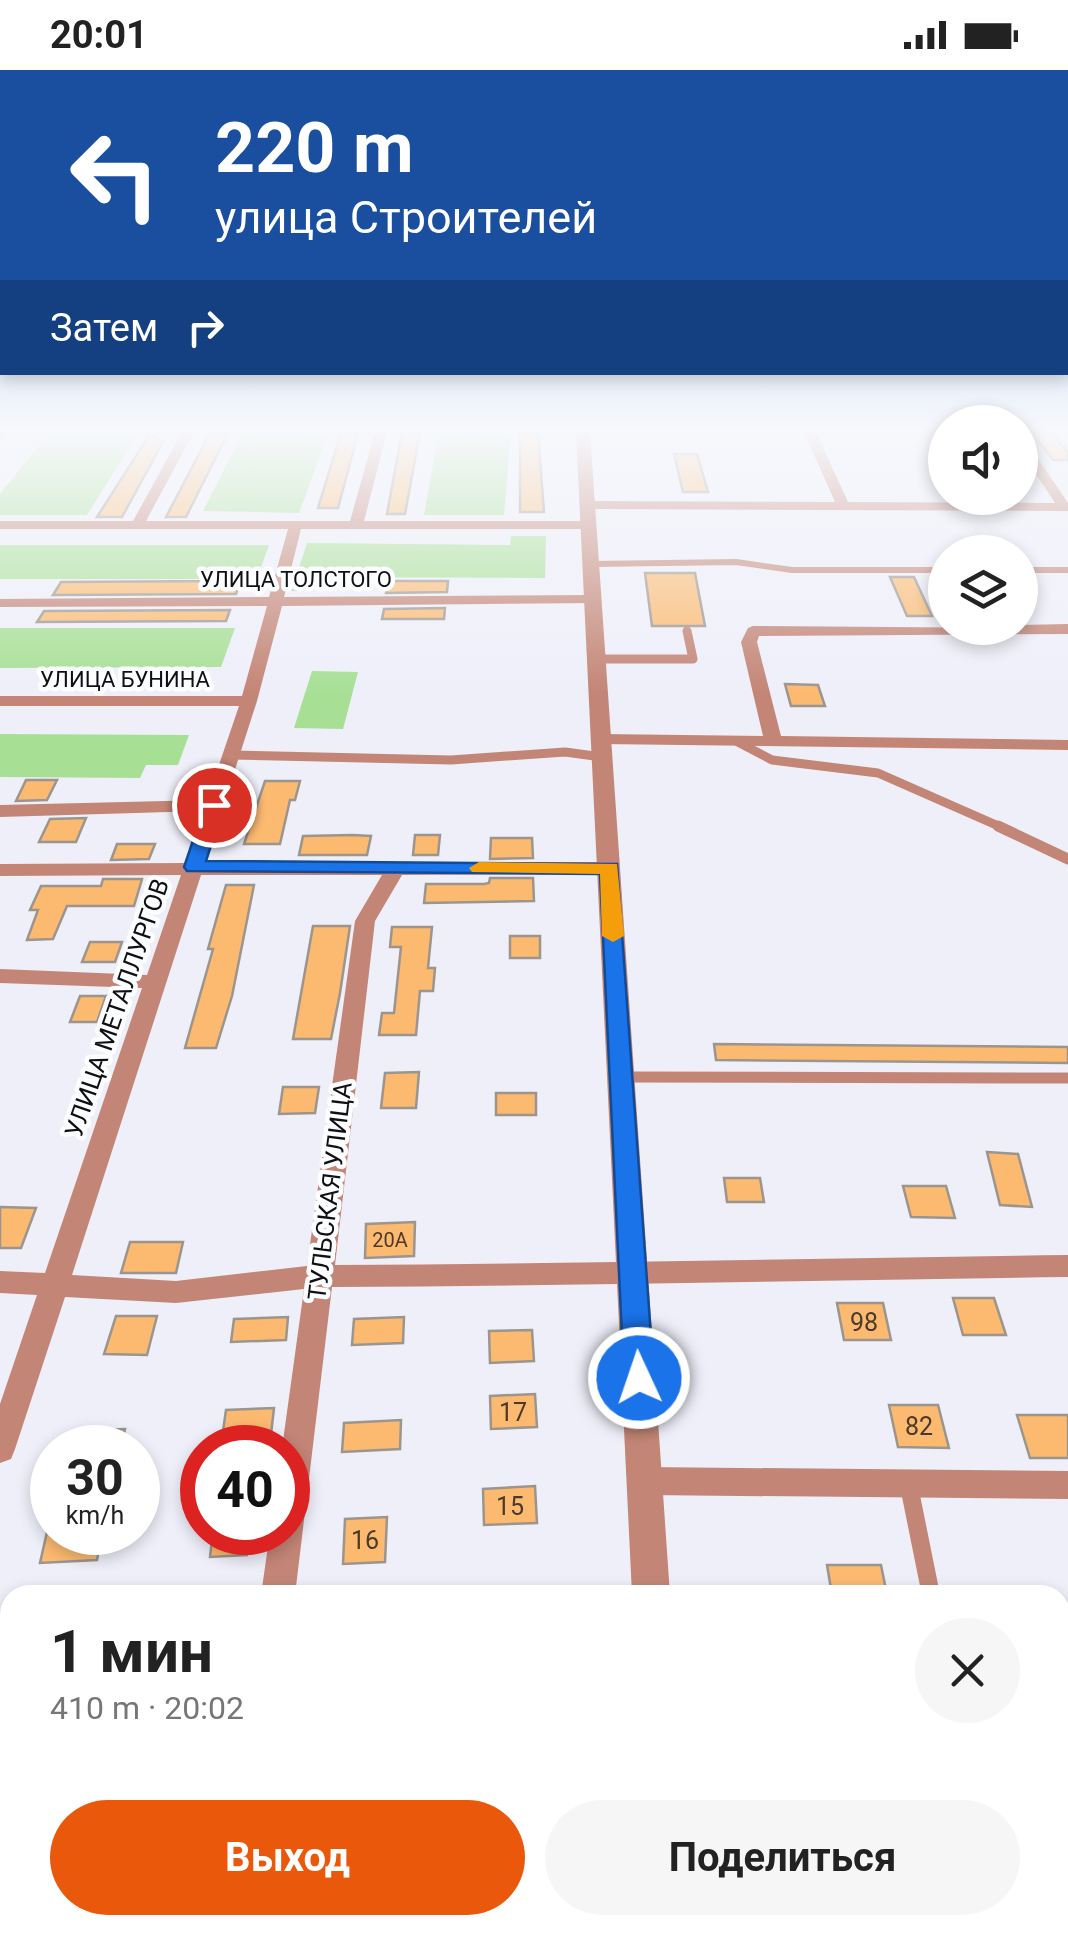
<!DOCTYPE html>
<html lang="ru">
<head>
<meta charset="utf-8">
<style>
	:root { --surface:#fff; --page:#f6f6f6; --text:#222; --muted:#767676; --accent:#ea580c }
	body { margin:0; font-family:Roboto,sans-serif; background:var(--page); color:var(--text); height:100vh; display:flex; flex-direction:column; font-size:38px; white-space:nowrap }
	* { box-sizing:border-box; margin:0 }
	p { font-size:32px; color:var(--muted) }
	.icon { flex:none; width:55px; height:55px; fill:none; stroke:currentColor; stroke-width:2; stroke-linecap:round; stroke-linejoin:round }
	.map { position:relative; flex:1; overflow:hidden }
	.sheet { position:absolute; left:0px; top:1515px; width:1070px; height:350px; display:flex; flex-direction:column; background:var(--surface); border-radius:30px 30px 0 0; box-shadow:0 5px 15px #0003 }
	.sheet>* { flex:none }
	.guide { position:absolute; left:0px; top:0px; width:1070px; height:305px; box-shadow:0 5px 15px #0003; background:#1a4fa0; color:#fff; overflow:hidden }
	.buttons { position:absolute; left:928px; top:335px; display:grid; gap:20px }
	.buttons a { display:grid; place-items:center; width:110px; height:110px; border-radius:50%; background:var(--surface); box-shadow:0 5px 15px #0003; font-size:50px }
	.speed { position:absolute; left:30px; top:1355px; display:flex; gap:20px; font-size:50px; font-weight:700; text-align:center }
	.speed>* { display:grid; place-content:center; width:130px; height:130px; border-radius:50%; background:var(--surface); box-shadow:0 5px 15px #0003; line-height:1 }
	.speed small { font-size:25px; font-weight:400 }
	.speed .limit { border:15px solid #d22; background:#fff; color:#111 }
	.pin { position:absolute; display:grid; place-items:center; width:85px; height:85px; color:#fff; margin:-42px; border:5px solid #fff; border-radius:50%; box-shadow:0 2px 10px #0007 }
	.me { position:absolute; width:110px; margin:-55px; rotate:357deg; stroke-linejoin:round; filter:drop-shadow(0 0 8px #0008) }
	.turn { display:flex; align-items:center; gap:35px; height:210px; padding:0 50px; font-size:45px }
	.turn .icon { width:130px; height:130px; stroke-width:2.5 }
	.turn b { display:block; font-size:70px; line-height:85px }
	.then { display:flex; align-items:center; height:95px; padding:0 50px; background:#0003; gap:20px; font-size:38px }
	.round { display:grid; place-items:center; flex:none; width:105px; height:105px; border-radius:52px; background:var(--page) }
	.summary { display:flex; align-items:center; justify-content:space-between; height:170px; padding:0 50px }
	h1 { font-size:60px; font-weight:700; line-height:75px }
	.primary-button { display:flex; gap:20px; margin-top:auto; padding:20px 50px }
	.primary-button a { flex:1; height:115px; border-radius:60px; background:var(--accent); color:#fff; font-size:40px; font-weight:700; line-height:115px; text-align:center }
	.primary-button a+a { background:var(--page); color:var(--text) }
	.status { display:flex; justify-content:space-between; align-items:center; height:70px; padding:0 50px; background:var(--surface); direction:ltr }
	.status svg { height:28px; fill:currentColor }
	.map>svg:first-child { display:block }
</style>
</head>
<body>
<div class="status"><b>20:01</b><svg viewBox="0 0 49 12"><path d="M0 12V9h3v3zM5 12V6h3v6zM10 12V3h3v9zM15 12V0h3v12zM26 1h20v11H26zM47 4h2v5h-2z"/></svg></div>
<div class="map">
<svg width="1068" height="1865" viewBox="0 0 1068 1865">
	<rect width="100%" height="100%" fill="#eeeff9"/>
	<path fill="#a7e095" d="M50,362H139L87,445H0V424Z
		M243,362H329L299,443L203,441Z
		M439,362H511L504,445H424Z
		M511,466H546L545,508L316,507L311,521H291L307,473L510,475Z
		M0,475H269L259,503H209L206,509H0Z
		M0,558H235L221,597L0,598Z
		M312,601L358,602L343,659L294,658Z
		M0,664L189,665L178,695H146L140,708L0,707Z"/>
	<path fill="#fcba71" stroke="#9c958e" stroke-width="2.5" d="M402,362H420L405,444H387Z
		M520,362H538L544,442H520Z
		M1031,362H1051L1068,382V390H1053Z
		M210,363H228L186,447H166Z
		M341,363H358L338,438H318Z
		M150,364L163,372L122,447H97Z
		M674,384H697L708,422H683Z
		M645,503H695L705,556H652Z
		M218,506H243L236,524L53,525L61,512L216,511Z
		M890,507H914L932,546H907Z
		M388,511H448L447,522L386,523Z
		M445,538L444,549H382L384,539Z
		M230,540L226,551L37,552L44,541Z
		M785,614L818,615L825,636H791Z
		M26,710H57L47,730L16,731Z
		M265,711H300L295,730H290L280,774H244Z
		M86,748L76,772H39L50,749Z
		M415,765H440L438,785H413Z
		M303,766L352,765L371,766L367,785H299Z
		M491,768H532L533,788L490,789Z
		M117,774H155L149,789L111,790Z
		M490,808H533L534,831L424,833L426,814H484L489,813Z
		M103,809H142L134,836H67L53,869L27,870L38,840H30L41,816H101Z
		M226,815H254L232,926L216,978H185L213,879H208Z
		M313,856H350L340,923L331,969H293Z
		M392,857H432L428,898H435L433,921H420L416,965H379L382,943H394L401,877H390Z
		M510,866H540V888H510Z
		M90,872H122L115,892H82Z
		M80,926H106L97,952H70Z
		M714,974L1068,977V993L716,990Z
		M419,1002L416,1038H381L385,1003Z
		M283,1017H319L315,1043L279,1044Z
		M496,1023H536V1045H496Z
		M987,1082L1018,1084L1032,1137L1000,1135Z
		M724,1108H760L764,1132H727Z
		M903,1116H946L955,1148L911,1147Z
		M0,1137L36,1138L21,1178H0Z
		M415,1152L414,1186L365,1188L366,1154Z
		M130,1172H183L176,1203H121Z
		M953,1228H994L1006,1265H963Z
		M837,1233H883L891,1270H844Z
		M116,1246H157L147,1285L104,1284Z
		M288,1247L286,1270L231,1272L234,1249Z
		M404,1247L403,1273L352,1275L354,1249Z
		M532,1260L534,1291L490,1293L489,1261Z
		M535,1324L537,1357L491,1359L490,1326Z
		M889,1335H938L949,1378L898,1377Z
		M274,1338L270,1373L221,1375L226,1340Z
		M1017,1345H1068V1388H1030Z
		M401,1350L400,1379L342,1382L344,1353Z
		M125,1359L121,1378H70L73,1361Z
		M535,1416L537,1453L484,1455L483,1419Z
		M387,1447L385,1492L343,1494L345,1449Z
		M47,1462H102L97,1490L40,1493Z
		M213,1462H250L247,1485L210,1487Z
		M827,1495H881L887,1525H832Z"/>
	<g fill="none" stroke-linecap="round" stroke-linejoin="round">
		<path stroke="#c38576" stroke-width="6" d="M592,494L736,492L792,500H945
			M1020,500H1068"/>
		<path stroke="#c38576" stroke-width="9" d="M596,589H693L687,561
			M736,671L772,690L878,703L1003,758
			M232,685L451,690L565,682L602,687"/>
		<path stroke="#c38576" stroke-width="11" d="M998,756L1068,789
			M621,1007L1068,1008"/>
		<path stroke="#c38576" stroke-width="18" d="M909,1416L931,1525
			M997,1855L999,1865"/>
		<path fill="#c38576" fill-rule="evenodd" d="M0,362H9L0,370Z
			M182,362H194L146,451H350L375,362H387L364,451H589L596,455L589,459H301L284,527L593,525L600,529L593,533L282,536L257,631L205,793L609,792L619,798L609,804L402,805L375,851L335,1195C579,1194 823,1188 1068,1185V1207C823,1210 578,1216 332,1217L295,1525H261L270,1462H288V1378H282L304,1219L176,1233L65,1227L15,1379L11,1389L0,1393V1334L37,1225L0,1223V1201L45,1203L142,918L0,913V899L147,905L181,805L0,806V794L185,793L203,741L0,747V735L207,730L239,636H0V626H242L267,536L0,537V529L269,527L288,459H0V451H133ZM201,805H382L355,851L307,1196L176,1211L72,1205Z
			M804,362H816L848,432L1055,433L1020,380V367L1024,368L1068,433V441L588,439L581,435L588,431L835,432Z
			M1068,554V564L759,566L757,572L781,666L1068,670V680L601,674L592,669L601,664L763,666L741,572L748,558L753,556L1020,558V555Z
			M645,1397L1068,1401V1429L645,1425L634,1421L629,1411L634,1401Z
			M216,1855H256L254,1865H214Z"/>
		<path fill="#c38576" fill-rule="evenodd" d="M576,362H590L670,1525H632Z
			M646,1855H690V1865H646Z"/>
	</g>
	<linearGradient id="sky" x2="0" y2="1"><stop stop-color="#98c3ed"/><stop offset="0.58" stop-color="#f7f8fc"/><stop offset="1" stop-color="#f7f8fc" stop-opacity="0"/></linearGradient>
	<rect width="1068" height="623" fill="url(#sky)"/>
	<path fill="#1a73e8" stroke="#114b97" stroke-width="2.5" d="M214,729L224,735L206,791L617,794L654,1308L649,1317L639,1321L628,1317L624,1308L600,804L187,801L184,797L205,735Z"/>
	<path fill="#f59e0b" d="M479,792L617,794L624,866L613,872L602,866L600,804L472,802L469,798Z"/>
	<g text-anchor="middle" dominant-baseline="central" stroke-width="9" stroke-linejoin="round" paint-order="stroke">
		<g font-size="20" fill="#4b3a2b">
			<text x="390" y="1170">20А</text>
		</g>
		<g font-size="22" fill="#101014" stroke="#fcfdff">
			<text x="296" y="509">УЛИЦА ТОЛСТОГО</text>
			<text x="125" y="609">УЛИЦА БУНИНА</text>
		</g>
		<g font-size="25" fill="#101014" stroke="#fcfdff">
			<text transform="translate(117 938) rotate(-71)">УЛИЦА МЕТАЛЛУРГОВ</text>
			<text transform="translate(330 1121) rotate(-83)">ТУЛЬСКАЯ УЛИЦА</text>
		</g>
		<g font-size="25" fill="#4b3a2b">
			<text x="864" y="1252">98</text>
			<text x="513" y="1342">17</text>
			<text x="919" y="1356">82</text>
			<text x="510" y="1436">15</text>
			<text x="365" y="1470">16</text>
		</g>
	</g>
</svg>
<div class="buttons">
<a><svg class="icon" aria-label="sound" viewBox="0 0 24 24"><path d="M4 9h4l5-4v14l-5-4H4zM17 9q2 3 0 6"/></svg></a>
<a><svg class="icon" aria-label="layers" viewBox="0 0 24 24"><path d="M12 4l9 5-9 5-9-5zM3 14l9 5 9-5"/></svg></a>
</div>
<div class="speed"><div>30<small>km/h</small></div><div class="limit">40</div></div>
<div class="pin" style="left:214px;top:735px;background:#d93025"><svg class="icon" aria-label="arrive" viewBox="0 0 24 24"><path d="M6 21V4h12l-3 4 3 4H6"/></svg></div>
<svg class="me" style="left:639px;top:1308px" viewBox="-20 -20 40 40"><circle r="17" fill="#1a73e8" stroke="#fff" stroke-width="3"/><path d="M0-11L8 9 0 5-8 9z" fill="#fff"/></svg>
<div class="guide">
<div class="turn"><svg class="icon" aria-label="left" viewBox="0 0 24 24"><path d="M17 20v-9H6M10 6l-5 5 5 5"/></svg><div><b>220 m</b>улица Строителей</div></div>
<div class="then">Затем<svg class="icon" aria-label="right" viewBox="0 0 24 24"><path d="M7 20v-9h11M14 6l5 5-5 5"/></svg></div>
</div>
<section class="sheet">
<div class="summary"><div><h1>1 мин</h1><p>410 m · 20:02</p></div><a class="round"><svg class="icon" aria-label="close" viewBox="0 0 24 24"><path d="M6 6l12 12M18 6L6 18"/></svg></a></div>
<div class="primary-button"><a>Выход</a><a>Поделиться</a></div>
</section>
</div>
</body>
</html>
